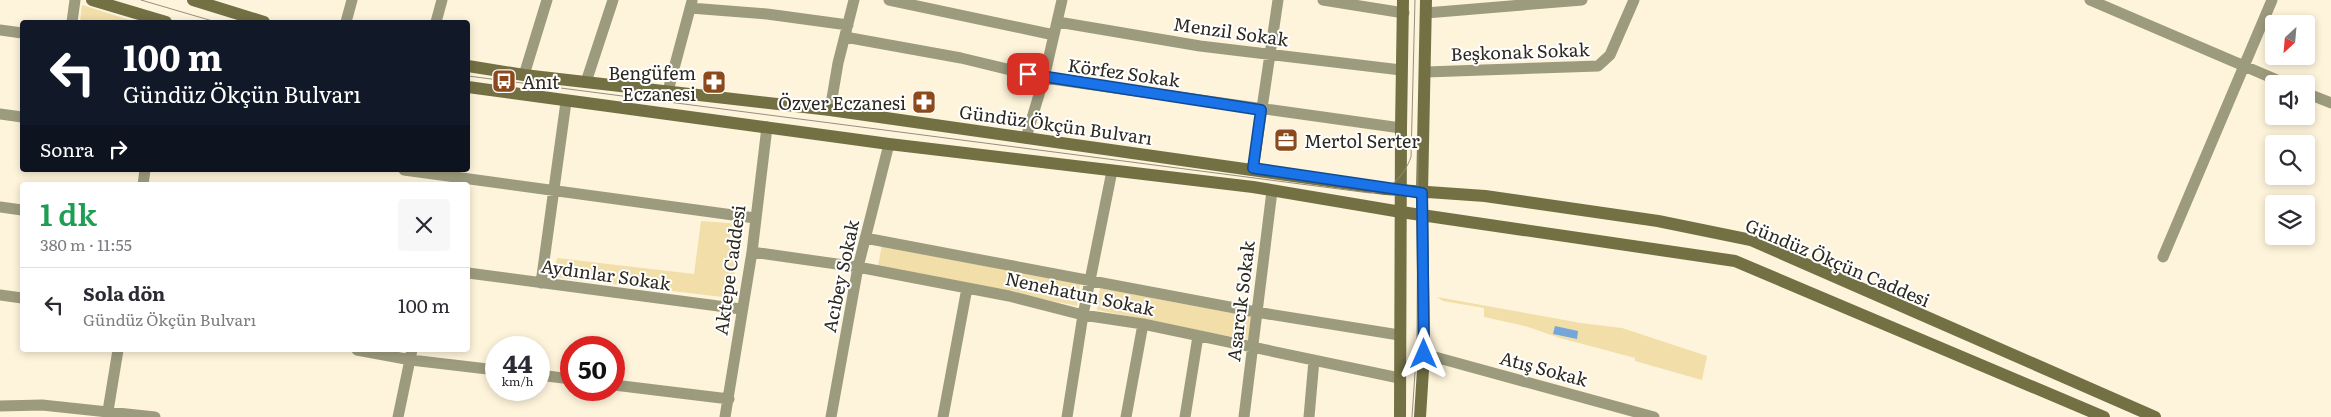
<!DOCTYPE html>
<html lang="tr">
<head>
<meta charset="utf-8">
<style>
	:root { --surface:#fff; --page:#f7f7f7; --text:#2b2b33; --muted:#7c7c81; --line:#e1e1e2 }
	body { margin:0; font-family:Literata,serif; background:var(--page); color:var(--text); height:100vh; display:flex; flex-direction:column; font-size:19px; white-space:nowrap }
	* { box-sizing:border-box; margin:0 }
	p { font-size:16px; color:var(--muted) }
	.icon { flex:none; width:28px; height:28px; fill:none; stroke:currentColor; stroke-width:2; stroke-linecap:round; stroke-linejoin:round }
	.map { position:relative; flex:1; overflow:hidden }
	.details { position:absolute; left:20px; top:182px; width:450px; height:170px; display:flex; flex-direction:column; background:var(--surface); border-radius:5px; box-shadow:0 2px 8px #0003 }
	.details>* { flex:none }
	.guide { position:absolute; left:20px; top:20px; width:450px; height:152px; border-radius:5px; box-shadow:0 2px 8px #0003; background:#111827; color:#fff; overflow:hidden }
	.needle { width:32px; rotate:206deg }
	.fabs { position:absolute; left:2265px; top:15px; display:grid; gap:10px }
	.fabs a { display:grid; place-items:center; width:50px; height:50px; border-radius:5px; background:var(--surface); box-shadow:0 2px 8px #0003; font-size:25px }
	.speed { position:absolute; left:485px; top:336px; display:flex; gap:10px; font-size:25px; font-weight:700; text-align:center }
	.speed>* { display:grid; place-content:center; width:65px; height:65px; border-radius:50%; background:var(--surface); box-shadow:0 2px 8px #0003; line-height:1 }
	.speed small { font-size:12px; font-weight:400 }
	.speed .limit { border:8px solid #d22; background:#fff; color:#111 }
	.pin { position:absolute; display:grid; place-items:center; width:42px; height:42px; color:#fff; margin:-21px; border-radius:10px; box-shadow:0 2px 8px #0006 }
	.me { position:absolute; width:55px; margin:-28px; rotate:0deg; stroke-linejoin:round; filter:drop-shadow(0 0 4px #0008) }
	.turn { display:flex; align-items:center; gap:18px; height:105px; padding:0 20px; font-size:22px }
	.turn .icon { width:65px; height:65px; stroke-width:2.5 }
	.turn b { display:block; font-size:35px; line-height:42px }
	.then { display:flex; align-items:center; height:48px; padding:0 20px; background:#0003; gap:10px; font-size:19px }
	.round { display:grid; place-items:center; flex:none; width:52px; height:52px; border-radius:5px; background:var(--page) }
	.headline { display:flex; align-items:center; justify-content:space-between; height:85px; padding:0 20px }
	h1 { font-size:30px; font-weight:600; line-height:38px; color:#1e9e55 }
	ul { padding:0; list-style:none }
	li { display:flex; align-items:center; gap:15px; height:75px; padding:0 20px; border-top:1px solid var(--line) }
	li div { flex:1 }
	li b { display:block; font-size:19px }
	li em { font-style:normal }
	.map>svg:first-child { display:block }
</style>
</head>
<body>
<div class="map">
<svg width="2331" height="417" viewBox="0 0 2331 417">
	<rect width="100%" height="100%" fill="#fef4db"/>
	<path fill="#f2dea9" d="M82,5L136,22H80Z
		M701,221L741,224L731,298L553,277L557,258L694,274Z
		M882,245L1080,284L1077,306L878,266Z
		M1100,288L1252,317L1248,340L1097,310Z
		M1437,297L1581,323L1622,328L1707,356L1702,380L1635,361V358L1560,338L1525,326L1484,317V308L1443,301Z"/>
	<path fill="#74a6d9" d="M1555,326L1578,331L1577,339L1553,334Z"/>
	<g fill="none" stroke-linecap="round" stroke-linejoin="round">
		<path stroke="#9d9b7e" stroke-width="11" d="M889,0L1054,35
			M1323,0L1404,13
			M2090,0L2286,84
			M690,8L767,14L848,25
			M1426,13L1582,0
			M72,22L75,0
			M346,22L352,0
			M436,22L442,0
			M1058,22L1200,46L1401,70
			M0,30L22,33
			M845,37L961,58L1044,78L1401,128
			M1426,72L1598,66L1610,55L1634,0
			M524,75L547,0
			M586,82L613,0
			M668,91L692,1
			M2306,93L2331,103
			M830,110L838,63L854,0
			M0,114L22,117
			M1026,138L1044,78L1062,0
			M1253,169L1278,0
			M404,170L755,218
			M143,185L145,170
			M0,207L22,210
			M865,238L1256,312L1399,335
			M752,252L858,267L1009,296L1083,315L1143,324L1399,378
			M2163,257L2272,0
			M468,273L741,309
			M541,283L566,102
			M0,295L22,298
			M357,350L411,360L496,370
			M1424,354L1654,417
			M539,375L571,379
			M614,385L729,399
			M0,406L42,405L155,417
			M107,417L118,350
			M398,417L412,350
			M725,417L752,252L767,127
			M831,417L858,267L889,144
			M943,417L967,288
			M1067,417L1083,315L1112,171
			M1126,417L1143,324
			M1185,417L1198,336
			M1244,417L1272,191
			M1309,417L1314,360"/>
		<path stroke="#737044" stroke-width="12" d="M92,0L166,22
			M193,0L264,22
			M468,66L524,75L830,110L1385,189L1485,196L1658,221L1751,240L2155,417
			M468,87L889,144L1253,187L1401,212L1735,261L2104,417
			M1400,417L1401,128L1403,0
			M1420,417L1424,354L1422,193L1426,0"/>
		<path stroke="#958e7d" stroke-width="1" d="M141,0L216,22
			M468,76L1370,193C1391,190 1404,176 1411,157L1415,0
			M1412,417L1417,343L1418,147"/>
	</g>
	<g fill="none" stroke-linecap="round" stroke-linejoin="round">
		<g stroke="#114b97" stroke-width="12">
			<path id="route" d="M1028,74L1261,110L1253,168L1422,193L1424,354"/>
		</g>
		<use href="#route" stroke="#1a73e8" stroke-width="9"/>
	</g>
	<defs>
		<g id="bus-square" transform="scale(1.25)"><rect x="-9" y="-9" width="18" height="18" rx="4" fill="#8c491b" stroke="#fff"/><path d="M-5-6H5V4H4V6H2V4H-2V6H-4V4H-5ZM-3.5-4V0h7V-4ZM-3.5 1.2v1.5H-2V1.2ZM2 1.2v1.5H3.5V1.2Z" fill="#fff"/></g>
		<g id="pharmacy-square" transform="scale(1.25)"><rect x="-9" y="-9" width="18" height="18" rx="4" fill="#8c491b" stroke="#fff"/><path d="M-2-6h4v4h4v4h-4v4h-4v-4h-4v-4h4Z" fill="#fff"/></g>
		<g id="office-square" transform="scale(1.25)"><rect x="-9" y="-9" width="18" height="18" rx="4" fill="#8c491b" stroke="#fff"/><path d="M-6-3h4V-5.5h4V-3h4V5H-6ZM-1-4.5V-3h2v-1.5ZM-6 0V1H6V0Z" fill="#fff"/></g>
	</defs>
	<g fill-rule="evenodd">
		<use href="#bus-square" x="504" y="81"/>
		<use href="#pharmacy-square" x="714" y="82"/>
		<use href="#pharmacy-square" x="924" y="102"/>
		<use href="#office-square" x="1286" y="140"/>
	</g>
	<g text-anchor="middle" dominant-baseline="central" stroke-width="4" stroke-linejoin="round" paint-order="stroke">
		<g font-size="18" fill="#2d2920" stroke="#fff">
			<text transform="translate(1231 31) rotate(8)">Menzil Sokak</text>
			<text transform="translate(1520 51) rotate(-2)">Beşkonak Sokak</text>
			<text transform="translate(1124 72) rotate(8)">Körfez Sokak</text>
			<text transform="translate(1056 124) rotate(8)">Gündüz Ökçün Bulvarı</text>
			<text transform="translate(1838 262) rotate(23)">Gündüz Ökçün Caddesi</text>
			<text transform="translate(729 270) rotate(-82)">Aktepe Caddesi</text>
			<text transform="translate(606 274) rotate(8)">Aydınlar Sokak</text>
			<text transform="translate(840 276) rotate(-78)">Acıbey Sokak</text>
			<text transform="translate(1080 293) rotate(12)">Nenehatun Sokak</text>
			<text transform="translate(1240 301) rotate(-83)">Asarcık Sokak</text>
			<text transform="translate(1544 368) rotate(15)">Atış Sokak</text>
		</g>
		<g font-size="18" fill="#2d2920" stroke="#fff" text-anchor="end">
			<text x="696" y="72">Bengüfem<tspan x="696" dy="21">Eczanesi</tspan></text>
			<text x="522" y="81" text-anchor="start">Anıt</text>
			<text x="906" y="102">Özver Eczanesi</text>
			<text x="1304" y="140" text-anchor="start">Mertol Serter</text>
		</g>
	</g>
</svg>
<div class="fabs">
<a><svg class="needle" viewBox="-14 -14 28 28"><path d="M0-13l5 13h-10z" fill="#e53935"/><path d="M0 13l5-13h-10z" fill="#7c7c81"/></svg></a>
<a><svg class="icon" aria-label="sound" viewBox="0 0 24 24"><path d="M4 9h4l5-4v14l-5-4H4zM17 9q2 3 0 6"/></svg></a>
<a><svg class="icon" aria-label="search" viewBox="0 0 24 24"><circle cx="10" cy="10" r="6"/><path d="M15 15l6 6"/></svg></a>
<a><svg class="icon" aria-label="layers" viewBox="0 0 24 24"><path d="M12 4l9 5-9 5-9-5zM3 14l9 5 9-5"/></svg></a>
</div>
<div class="speed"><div>44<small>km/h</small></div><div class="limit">50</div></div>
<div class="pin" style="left:1028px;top:74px;background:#d93025"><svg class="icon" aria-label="arrive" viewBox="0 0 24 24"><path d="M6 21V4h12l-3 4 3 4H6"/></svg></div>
<svg class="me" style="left:1424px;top:354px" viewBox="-20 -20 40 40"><path d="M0-17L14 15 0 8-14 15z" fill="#1a73e8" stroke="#fff" stroke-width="4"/></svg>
<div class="guide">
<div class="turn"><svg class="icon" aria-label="left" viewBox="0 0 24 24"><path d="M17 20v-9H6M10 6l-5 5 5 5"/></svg><div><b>100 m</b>Gündüz Ökçün Bulvarı</div></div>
<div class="then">Sonra<svg class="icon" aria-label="right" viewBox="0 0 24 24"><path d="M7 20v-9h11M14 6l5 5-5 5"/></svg></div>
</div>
<section class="details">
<div class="headline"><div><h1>1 dk</h1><p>380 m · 11:55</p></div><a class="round"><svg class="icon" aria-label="close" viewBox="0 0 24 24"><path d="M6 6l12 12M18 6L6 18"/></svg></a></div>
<ul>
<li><svg class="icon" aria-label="left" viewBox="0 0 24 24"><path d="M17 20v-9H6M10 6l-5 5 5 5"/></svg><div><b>Sola dön</b><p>Gündüz Ökçün Bulvarı</p></div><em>100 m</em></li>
</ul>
</section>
</div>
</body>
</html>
